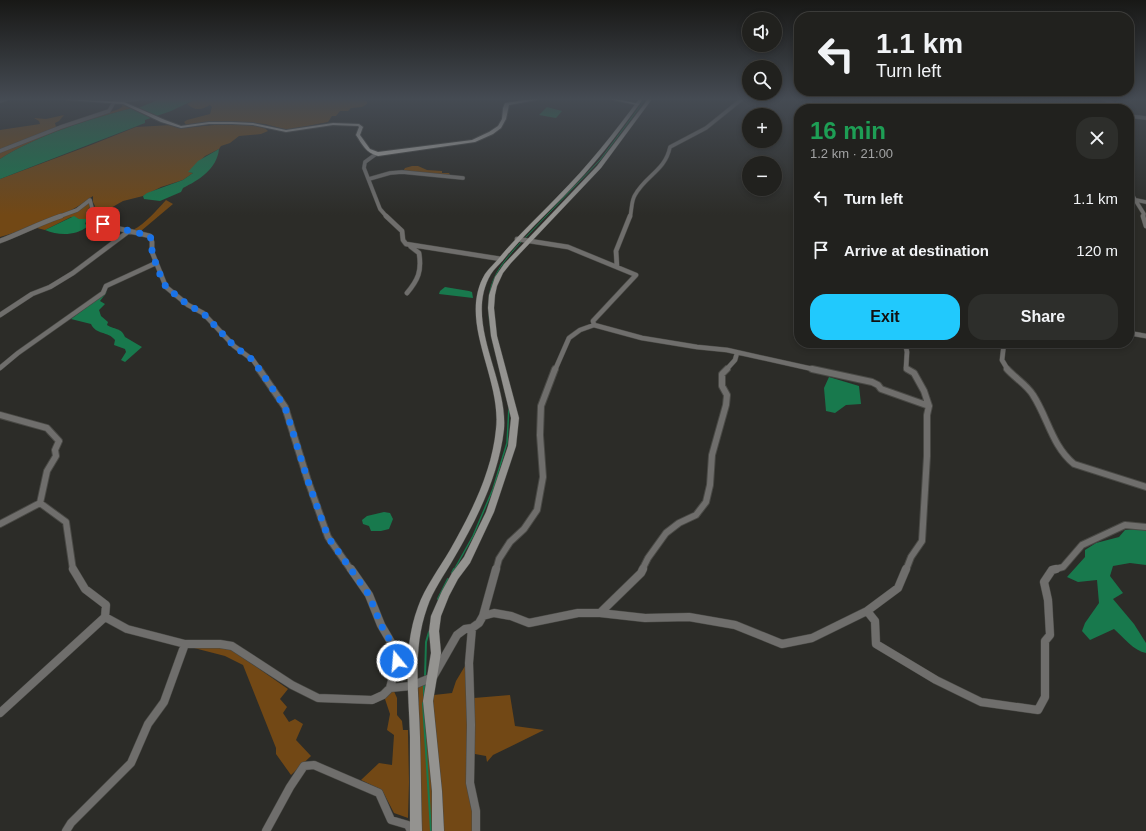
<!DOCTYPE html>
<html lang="en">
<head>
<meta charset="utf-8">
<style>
	:root { --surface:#21211e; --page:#2d2e2b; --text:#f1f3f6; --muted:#a2a3a4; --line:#3e3e3c; --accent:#21c9fd }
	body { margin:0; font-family:Helvetica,sans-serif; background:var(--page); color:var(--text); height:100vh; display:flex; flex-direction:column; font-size:15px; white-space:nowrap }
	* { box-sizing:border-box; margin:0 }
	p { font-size:13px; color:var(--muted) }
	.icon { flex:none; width:22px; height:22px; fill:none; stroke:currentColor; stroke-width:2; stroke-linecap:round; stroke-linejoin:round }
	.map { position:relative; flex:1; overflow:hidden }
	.details { position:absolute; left:794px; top:104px; width:340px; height:244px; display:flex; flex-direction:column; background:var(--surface); border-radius:16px; box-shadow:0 2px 6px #0003,0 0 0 1px var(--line) }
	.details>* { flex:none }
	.guide { position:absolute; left:794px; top:12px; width:340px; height:84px; border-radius:16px; box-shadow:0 2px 6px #0003,0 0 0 1px var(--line); background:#21211e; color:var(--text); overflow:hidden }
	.controls { position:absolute; left:742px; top:12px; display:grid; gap:8px }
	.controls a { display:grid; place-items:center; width:40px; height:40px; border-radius:50%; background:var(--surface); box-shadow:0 2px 6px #0003,0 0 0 1px var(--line); font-size:20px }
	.pin { position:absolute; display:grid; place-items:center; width:34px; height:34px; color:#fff; margin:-17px; border-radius:8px; box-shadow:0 2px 6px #0006 }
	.me { position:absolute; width:44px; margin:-22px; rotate:343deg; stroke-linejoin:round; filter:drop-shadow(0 0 3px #0008) }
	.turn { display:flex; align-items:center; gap:14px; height:84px; padding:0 16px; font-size:18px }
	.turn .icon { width:52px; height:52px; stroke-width:2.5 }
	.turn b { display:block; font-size:28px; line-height:34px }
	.round { display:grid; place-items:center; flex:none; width:42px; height:42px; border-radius:16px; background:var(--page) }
	.head { display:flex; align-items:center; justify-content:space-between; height:68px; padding:0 16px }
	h1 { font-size:24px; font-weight:700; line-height:30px; color:#1e9e55 }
	.cta { display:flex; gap:8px; margin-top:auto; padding:8px 16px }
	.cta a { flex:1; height:46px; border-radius:16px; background:var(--accent); color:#111; font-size:16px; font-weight:700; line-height:46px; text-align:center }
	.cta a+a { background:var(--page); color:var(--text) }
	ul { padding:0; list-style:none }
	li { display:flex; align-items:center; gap:12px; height:52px; padding:0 16px }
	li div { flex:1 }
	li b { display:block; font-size:15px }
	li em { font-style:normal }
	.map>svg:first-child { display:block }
</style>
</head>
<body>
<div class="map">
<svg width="1146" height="831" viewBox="0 0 1146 831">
	<rect width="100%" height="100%" fill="#2c2c28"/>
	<path fill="#724815" d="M196,99H365L364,101H367V104L362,107L351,108L348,111H340L336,116H332L328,122L292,129H284L265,124L228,121L187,126L184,122L187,120L210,114L212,107L210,105C201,110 195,111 187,104Z
		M117,103L126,105L133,108C89,119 38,135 0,159V152L41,136L119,109L123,106Z
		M64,115L59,121L55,123L56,127L0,150V130L40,124L39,121L34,118L46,119Z
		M225,124C237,124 260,121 268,131L261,134L239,136L230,143L221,146L219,149L205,156L189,172L193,173L183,180L161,187L143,196L123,201L95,217L90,213L95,206L93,202V196C66,217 32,228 0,237V179L91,145L136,127L171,125L182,128Z
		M412,166H418L427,170L442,171V173H449L450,175L402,173L405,168Z
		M166,200L173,204L141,231L133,230C146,223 156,211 166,200Z
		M90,202L91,209L88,212L95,219H79L71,217L45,230L37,228L32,230V228L55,219Z
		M207,645L232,650L288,689L280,699L287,707L283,713L289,722L295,719L303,724L296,740L311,756L291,775L276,754V748L243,665L225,656L194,648Z
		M465,666L467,701V750L475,831H422L418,684L435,681L434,695L452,693L456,681Z
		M393,689L397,698V715L402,721L403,730H408L409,782L408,818L394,813L382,790L361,780L379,763L392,765L394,735L387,730L390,714L384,696Z
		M510,695L515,726L544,730L493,755L487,762L486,756L475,754L474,698Z"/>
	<path fill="#18794d" d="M160,99H196L171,111L145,120V123L0,179V159C38,135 89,119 133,108L136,109Z
		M547,107L562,111L556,118L539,115Z
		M219,149C217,169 199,180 183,188L181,192L160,201L144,199L143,196L147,193L183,180L193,173L188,172L198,161Z
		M74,216L79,219H87L85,224L88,226C76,236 59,236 45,230Z
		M445,287L469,291L472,292L473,298L439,294L440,291Z
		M107,292L100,301L105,304L99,310L101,316L108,322L107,325C114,330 121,327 125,337L142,347L125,362L121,360L126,352L125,349L114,345L115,340C108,331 96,335 91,324L71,319Z
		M829,377L859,386L861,404L846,405L835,413L826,411L824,388Z
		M384,512L390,513L393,519L389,529L381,531H371L369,526L363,524L362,520L367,516Z
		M1138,529H1146V565L1130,563L1113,566L1110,576L1123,593L1113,599L1134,624L1146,643V653C1134,651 1123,637 1114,629L1090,640L1082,631L1085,623L1099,603L1097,580L1078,582L1067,577L1085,557V550L1096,543L1119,537L1125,530Z"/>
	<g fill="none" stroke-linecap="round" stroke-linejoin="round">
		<path stroke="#18794d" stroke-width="1" d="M642,103L645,99
			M524,239L600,160L641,105
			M491,331C484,289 492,273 521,242"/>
		<path stroke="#18794d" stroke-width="1.5" d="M454,570L473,536L493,489L507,443L509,406"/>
		<path stroke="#18794d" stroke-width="2" d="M452,573L454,569
			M438,599L448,579
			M425,677L426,642L429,632
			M424,683V697
			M423,703L431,831"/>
		<g stroke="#494945" stroke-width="4.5">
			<path id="minor-far3" d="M1104,99L1124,109
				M0,101L6,99
				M1079,109L1080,107L1092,109
				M1129,116L1146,118
				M0,151L61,127L109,111L114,102L137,99
				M376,154L365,162L364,168L380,209L387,217
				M369,179L390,173L402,172L463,178
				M1129,190L1144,214L1143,217
				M1136,200L1146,202
				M58,217L77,210L90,200L92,208L88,213L92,217
				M630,217C632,210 631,201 635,195C646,175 665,171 670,147L706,128L742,99"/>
		</g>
		<g stroke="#494945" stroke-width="5.5">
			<path id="minor-far2" d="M91,216L108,226L150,236L152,242V252L166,287L188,305L203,313L234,346L253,360L260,370
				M386,216L402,231L403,240L406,244L501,259
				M1143,216L1146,226
				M517,239L568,247L636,275L593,321L594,325L642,338L697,347L727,350L817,370
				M0,241C21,233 40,223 61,216
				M617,267L616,251L630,216
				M407,293C418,280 422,271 419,253L410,246
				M0,315L32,294L50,287L73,273L129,231
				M1129,333L1146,336
				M905,343L907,352L906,368L909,370
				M1004,343L1002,360L1008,370
				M0,368L18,353L103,293L106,286L156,263
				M555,370L569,338L580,330L594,325
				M726,370L735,360L737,353"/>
		</g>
		<g stroke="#494945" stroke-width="8">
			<path id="minor-far1" d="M259,369L285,407L308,481L328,537L351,570
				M812,369L872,382L878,385L881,389L929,406
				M1007,369C1015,378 1027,385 1033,395C1048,418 1052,446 1074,464L1146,487
				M0,415L47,428L59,441L55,450L56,456L47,471L40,503
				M0,524L40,503L66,522L73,570
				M496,570L499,559L510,542L524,529L537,510L543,477L540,435L541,406L555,369
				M642,570L648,558L666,533L679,523L696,515L706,502L710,485L712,455L726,405L727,395L722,386V374L727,369
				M906,570L911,557L922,541L927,456V415L929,406L924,391L914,373L907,369
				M1052,570L1063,567L1082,545L1125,525L1146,527"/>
		</g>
		<g stroke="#494945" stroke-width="9">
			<path id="minor" d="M73,569L85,589L106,605L105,617L127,629L185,644H220L232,646L292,685L318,698L372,700L383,695L390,688L411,686L433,677L457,635L465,629L472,628L479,623L483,616L496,569
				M351,569L369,595L381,625L395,649L397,661L390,688
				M867,611L875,621L876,644L936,680L981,702L1038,710L1045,697V641L1050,635L1048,600L1044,582L1052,570L1056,569
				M600,613L645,618L689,617L735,625L782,644L812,638L867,611L898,588L906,569
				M483,616L494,613L511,616L529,623L578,613H600L641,573L643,569
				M472,628L469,663L471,725L470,783L476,811V831
				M0,713L105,617
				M66,831L71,823L131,763L148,724L164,702L185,644
				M266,831L290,787L304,766L314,765L379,793L391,820L408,825L411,831"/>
		</g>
		<g stroke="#494945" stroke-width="1">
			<path id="secondary" d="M639,99H643C618,134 593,167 563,197C543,217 522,237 504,259C500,264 494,269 491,274C463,321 508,379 504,429C499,475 477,519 454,558C445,574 433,590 427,608C412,650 419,694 420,737C421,768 421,800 422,831H410C410,800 410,768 410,737C409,693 402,650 418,607C425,587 439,569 450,550C471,513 492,472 496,429C502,378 457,321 485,274C489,268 495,263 499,258C517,236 538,217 558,196C588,166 614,133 639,99Z
				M648,99H652L601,168L511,263L503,273L497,286L495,295L494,308L497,336L519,418L516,446L494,512L470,563L458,579L449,596L441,616L439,631L441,653L433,701L442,791L444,831H432V791L423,701L431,653L429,631L431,616L442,591L452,573L464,557L486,512L508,446L511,418L491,336L488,308L489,295L495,277L504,264L597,166Z"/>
		</g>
		<g stroke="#494945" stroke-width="2">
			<path id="primary" d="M65,99L124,102L165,120L181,126L209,122H232L253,123L286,130L333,123L359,124L363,127L360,135L370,149L378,152L472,140L489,132L498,126L502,119L503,108L505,103L532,99H542L509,105L506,119L501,128L493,134L475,142L378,156C366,153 362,144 356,135L359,127L358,126L333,125L286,132L253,125L232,124H209L181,128L161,122L123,104L67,100Z
				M608,99H617L639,104L637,105Z"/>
		</g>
		<use href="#minor-far3" stroke="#6f6e6c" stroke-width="3.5"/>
		<use href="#minor-far2" stroke="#6f6e6c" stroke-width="4.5"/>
		<use href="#minor-far1" stroke="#6f6e6c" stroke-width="6"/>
		<use href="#minor" stroke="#6f6e6c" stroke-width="8"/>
		<use href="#secondary" fill="#949390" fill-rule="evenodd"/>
		<use href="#primary" fill="#b2b0ab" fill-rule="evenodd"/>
	</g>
	<linearGradient id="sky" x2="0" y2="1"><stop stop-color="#181816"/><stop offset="0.46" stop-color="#454b53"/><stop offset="1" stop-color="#454b53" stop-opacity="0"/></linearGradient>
	<rect width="1146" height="215" fill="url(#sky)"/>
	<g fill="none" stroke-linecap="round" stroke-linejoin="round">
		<path stroke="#1a73e8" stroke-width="7" stroke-dasharray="0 12.6" d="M103,224L150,236L152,242V252L158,270L166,287L188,305L203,313L234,346L253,360L285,407L308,481L328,537L369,595L381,625L395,649L397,661"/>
	</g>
</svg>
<div class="controls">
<a><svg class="icon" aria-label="sound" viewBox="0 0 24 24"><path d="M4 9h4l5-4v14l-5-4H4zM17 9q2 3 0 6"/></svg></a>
<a><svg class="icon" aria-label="search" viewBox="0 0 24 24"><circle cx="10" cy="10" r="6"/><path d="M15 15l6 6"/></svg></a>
<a>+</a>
<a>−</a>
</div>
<div class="pin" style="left:103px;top:224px;background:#d93025"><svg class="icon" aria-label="arrive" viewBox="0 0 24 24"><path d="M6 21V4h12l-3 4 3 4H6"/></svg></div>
<svg class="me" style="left:397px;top:661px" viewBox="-20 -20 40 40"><circle r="17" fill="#1a73e8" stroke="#fff" stroke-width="3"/><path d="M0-11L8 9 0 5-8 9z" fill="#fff"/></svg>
<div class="guide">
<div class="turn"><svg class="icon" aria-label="left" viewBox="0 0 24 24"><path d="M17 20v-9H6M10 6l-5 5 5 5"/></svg><div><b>1.1 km</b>Turn left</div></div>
</div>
<section class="details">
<div class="head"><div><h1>16 min</h1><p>1.2 km · 21:00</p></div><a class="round"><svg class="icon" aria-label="close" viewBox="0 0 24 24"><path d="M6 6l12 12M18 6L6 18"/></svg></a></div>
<ul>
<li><svg class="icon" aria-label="left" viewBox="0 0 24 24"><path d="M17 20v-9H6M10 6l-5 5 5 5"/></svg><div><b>Turn left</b></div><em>1.1 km</em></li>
<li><svg class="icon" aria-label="arrive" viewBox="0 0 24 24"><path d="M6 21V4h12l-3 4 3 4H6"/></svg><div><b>Arrive at destination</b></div><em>120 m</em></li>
</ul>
<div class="cta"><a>Exit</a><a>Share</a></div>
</section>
</div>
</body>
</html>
